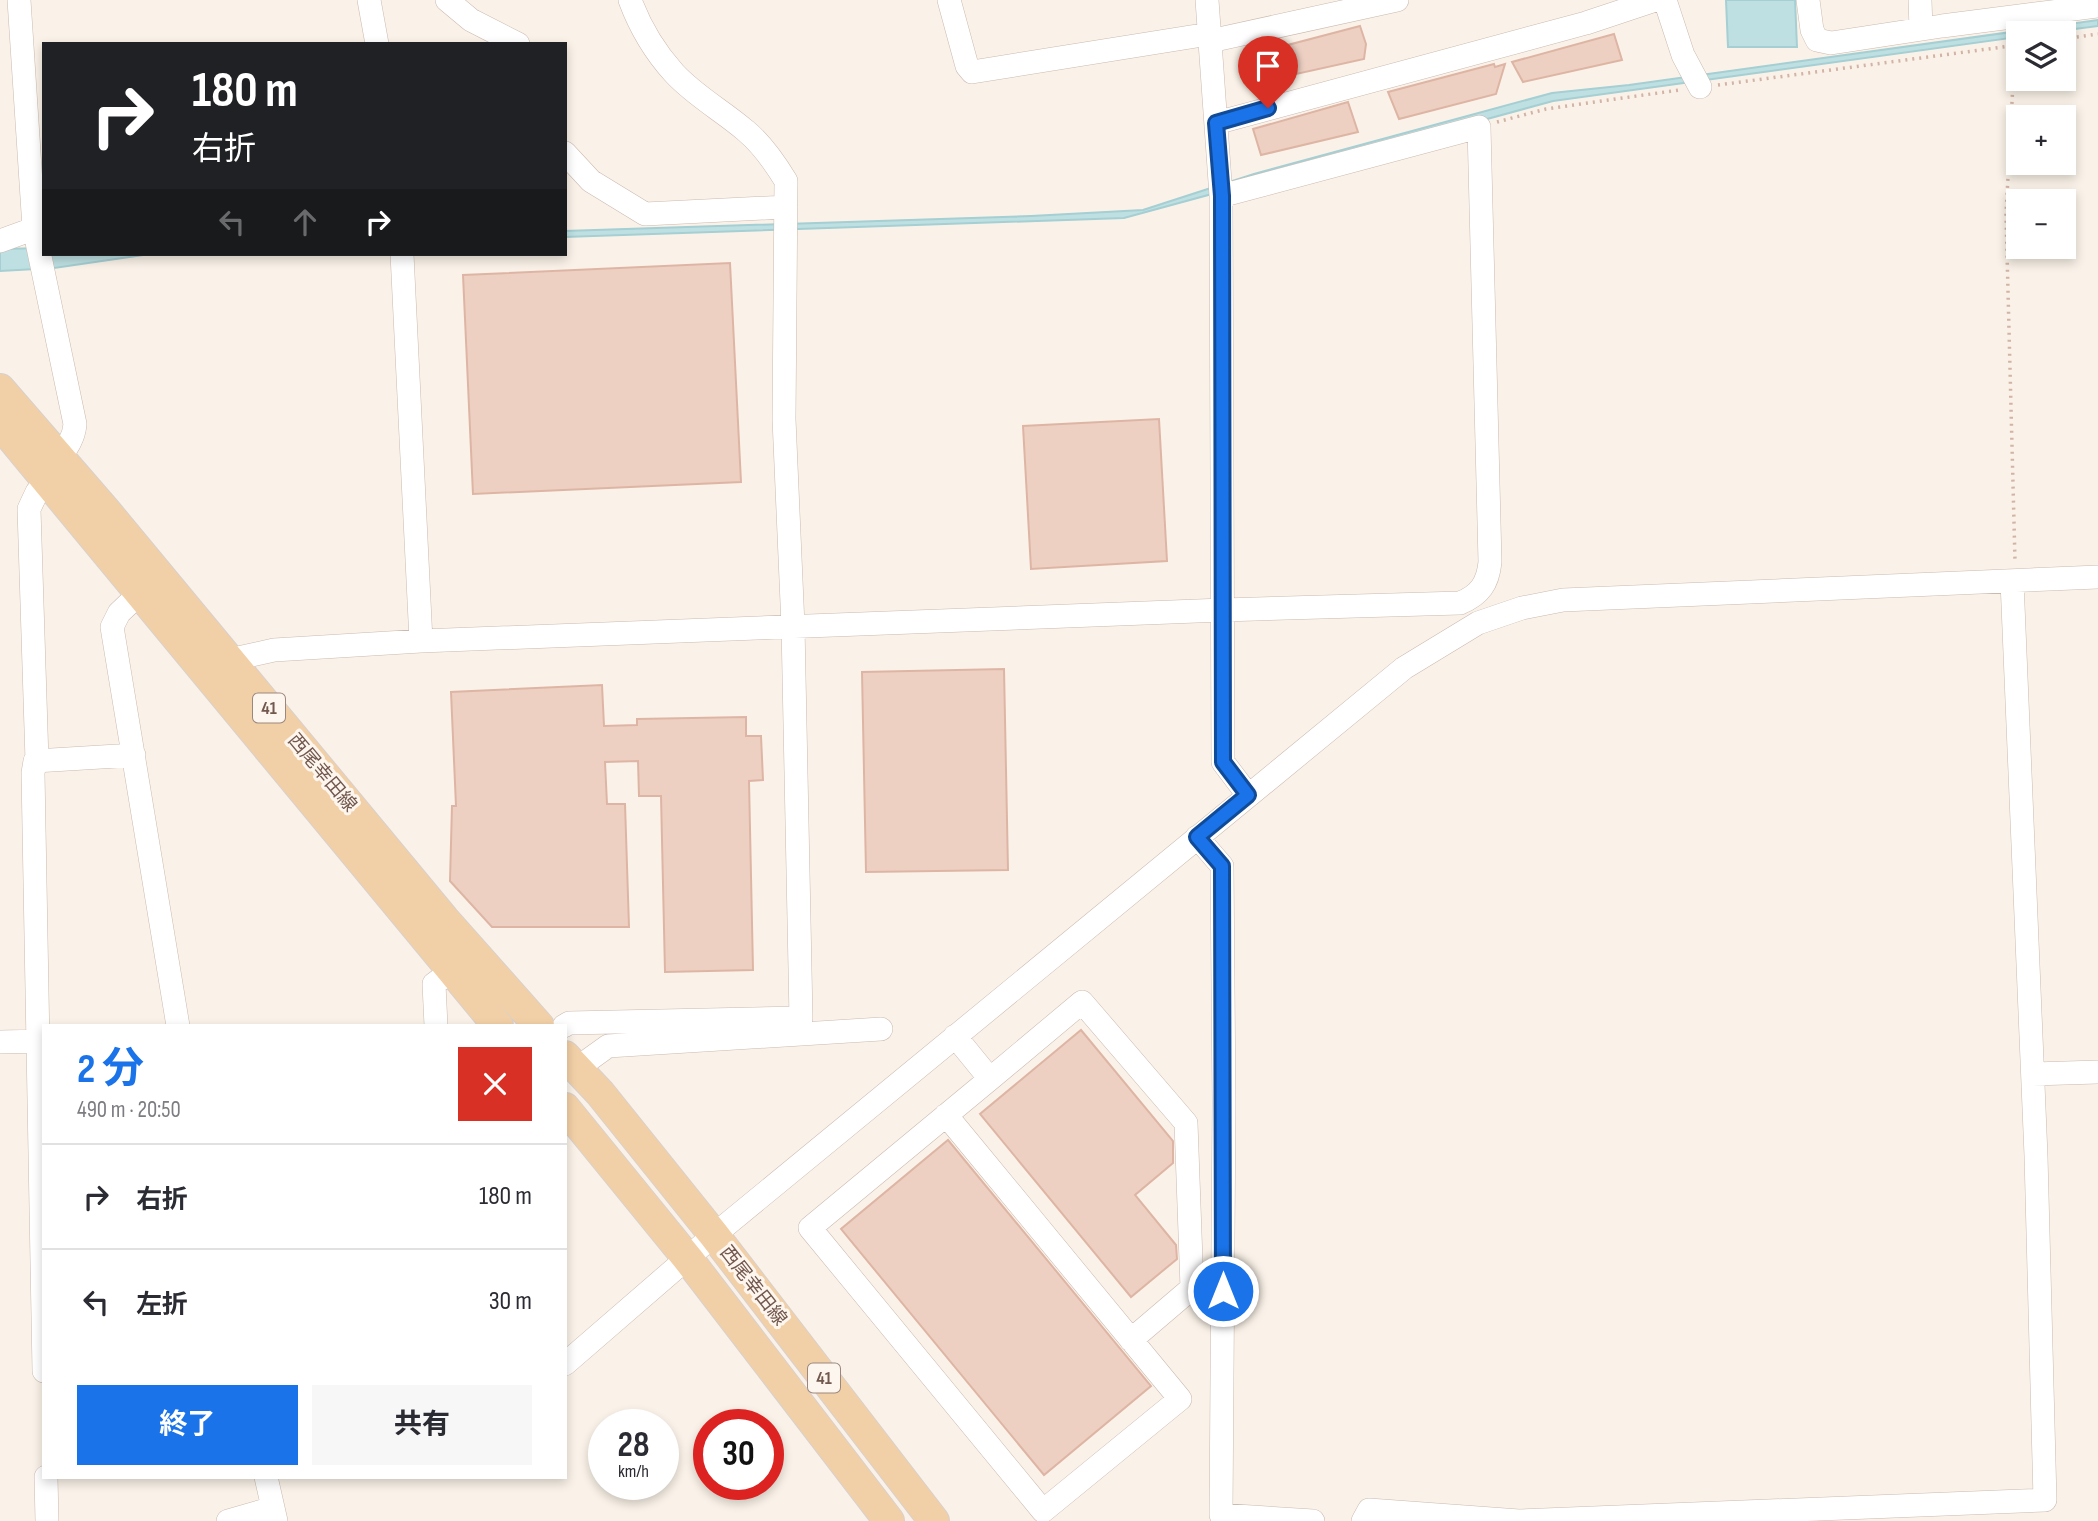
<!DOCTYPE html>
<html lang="ja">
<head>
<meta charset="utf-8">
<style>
	:root { --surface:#fff; --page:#f7f7f7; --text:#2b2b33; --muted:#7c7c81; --line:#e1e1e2; --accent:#1a73e8 }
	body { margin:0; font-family:"Sofia Sans Condensed","Noto Sans JP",sans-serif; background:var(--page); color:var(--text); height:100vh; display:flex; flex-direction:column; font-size:26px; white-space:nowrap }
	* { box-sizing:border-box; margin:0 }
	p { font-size:23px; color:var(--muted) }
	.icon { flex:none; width:38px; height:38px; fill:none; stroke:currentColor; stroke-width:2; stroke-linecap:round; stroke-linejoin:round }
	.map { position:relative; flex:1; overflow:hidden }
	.panel { position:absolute; left:42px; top:1024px; width:525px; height:455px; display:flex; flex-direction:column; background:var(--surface); border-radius:0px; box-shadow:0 4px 10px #0003 }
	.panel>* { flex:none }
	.banner { position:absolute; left:42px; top:42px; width:525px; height:214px; border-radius:0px; box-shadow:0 4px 10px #0003; background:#202124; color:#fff; overflow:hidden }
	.tools { position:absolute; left:2006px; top:21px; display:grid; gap:14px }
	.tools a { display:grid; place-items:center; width:70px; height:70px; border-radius:0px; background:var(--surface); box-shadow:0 4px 10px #0003; font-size:35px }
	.speed { position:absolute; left:588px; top:1409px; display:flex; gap:14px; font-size:35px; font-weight:700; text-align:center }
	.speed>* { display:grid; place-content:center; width:91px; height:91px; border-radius:50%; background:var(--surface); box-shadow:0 4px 10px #0003; line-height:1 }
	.speed small { font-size:18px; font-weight:400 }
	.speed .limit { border:10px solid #d22; background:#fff; color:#111 }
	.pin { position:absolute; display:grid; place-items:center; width:60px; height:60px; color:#fff; margin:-72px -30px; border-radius:50% 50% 50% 0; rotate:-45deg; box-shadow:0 0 7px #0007 }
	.pin .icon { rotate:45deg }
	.me { position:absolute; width:77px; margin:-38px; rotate:0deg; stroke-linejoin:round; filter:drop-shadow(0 0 5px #0008) }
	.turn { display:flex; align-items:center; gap:24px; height:147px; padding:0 35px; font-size:32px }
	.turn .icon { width:91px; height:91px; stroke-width:2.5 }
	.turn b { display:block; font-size:49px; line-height:60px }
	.lanes { display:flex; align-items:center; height:66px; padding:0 35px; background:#0003; justify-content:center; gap:35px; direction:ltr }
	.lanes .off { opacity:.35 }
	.round { display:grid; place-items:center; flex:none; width:74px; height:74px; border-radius:0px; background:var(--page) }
	.headline { display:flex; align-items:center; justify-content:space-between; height:119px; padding:0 35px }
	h1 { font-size:42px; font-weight:700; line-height:52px; color:var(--accent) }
	.button { display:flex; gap:14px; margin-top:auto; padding:14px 35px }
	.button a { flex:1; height:80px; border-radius:0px; background:var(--accent); color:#fff; font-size:28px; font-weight:700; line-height:80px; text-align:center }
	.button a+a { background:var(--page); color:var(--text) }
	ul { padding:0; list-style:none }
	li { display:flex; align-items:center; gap:21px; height:105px; padding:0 35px; border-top:2px solid var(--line) }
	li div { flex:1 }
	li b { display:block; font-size:26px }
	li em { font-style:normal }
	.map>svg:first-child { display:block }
</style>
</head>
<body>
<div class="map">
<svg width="2098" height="1521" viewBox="0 0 2098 1521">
	<rect width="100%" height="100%" fill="#faf2e8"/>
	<path fill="#bee0e2" stroke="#a5cfd3" stroke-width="2" d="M1726,0H1795L1797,47H1728Z
		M2098,20V26L2044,33H2018V37L1553,101L1124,218L565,237V231L1031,216L1143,210L1254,174L1552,93L1629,85Z
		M44,248V254H150L54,268L0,271V249Z"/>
	<path fill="#edd0c2" stroke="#deb5a4" stroke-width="2" d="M1360,26L1366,44L1364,59L1269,80L1257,53Z
		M1614,34L1622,60L1523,82L1512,62Z
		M1494,64L1495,67L1505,64L1496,94L1399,119L1388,92Z
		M1348,102L1358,132L1261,155L1253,129Z
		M730,263L741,482L473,494L463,275Z
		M1159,419L1167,561L1031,569L1023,426Z
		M1004,669L1008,870L866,872L862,672Z
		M602,685L604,726L637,725V719L746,717V736H761L763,780L749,781L753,970L665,972L661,796H639L638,761L605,762L607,804H625L629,927H492L450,881L452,806H456L451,692Z
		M1081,1030L1173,1141V1163L1135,1195L1176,1245L1177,1259L1131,1297L980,1114Z
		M948,1140L1151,1386L1044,1475L841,1229Z"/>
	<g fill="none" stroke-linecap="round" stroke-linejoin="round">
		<g stroke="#cbb9af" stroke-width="24">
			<path id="minor" d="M19,0L34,228L75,424C74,438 67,448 58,459
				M369,0L377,44
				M447,0L471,20L518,44
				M949,0L967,66L972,72L1209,34
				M1207,0L1221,196L1223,762L1248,795
				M1665,0L1683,55L1700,87
				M1808,0L1812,30L1817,40L1831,43L1942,26L2098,6
				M1920,0L1921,29
				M1210,41L1397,0
				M1216,123L1586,23L1655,0
				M565,153L591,181L645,214L786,207
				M0,241L44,225
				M402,254L421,641
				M140,593L119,613L112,627L178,1026
				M229,660L274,650L421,641L1223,610L1460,603C1480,595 1488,583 1490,562L1479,127L1221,196
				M37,761L29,509L37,492L48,482
				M1197,837L1222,866L1224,1103L1221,1515L1313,1521
				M436,1026L434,984L453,970
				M564,1026L569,1023L801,1018L793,626L784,419L786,181C775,163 763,145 746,131C723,111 695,96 674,73C655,52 640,27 630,0
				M0,1042L44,1041
				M576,1069L608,1046L881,1029
				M2033,1074L2098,1072
				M990,1079L1082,1002L1186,1123L1192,1288L1131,1340
				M946,1115L1180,1399L1043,1511L810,1228L990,1079L955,1036
				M565,1364L714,1235L1404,668L1478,623L1522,608L1563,600L2098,577
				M44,1371L33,773L35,761L134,755
				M46,1477L47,1521
				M266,1477L276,1521
				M228,1521L273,1508
				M1363,1521L1369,1510L1519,1521L2045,1500L2036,1156L2012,581"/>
		</g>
		<g stroke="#d8d0cd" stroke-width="32">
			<path id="major" d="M0,389L105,510L444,919L539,1026
				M0,424L498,1026
				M565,1056L600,1093L714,1235L934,1521
				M565,1108L688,1259L889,1521"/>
		</g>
		<path stroke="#d2b3a5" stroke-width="3.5" stroke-dasharray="2 5" stroke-linecap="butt" d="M2063,39L2098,34
			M2015,46L2006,214L2015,561
			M1718,85L2018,45
			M1497,122L1546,109L1679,90"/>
		<use href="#minor" stroke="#fff" stroke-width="23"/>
		<use href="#major" stroke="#f2d0a7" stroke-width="30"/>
	</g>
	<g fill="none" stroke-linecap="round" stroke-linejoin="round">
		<g stroke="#114b97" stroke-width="18">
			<path id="route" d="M1223,1291L1222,866L1197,837L1248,795L1223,762L1222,196L1216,123L1268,108"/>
		</g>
		<use href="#route" stroke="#1a73e8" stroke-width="12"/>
	</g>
	<g text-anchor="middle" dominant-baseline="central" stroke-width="6" stroke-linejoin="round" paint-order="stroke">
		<g fill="#fdf6ee" stroke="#9c877e" stroke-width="2">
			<rect x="253" y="693.5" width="32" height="29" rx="5"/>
			<rect x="808" y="1363.5" width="32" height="29" rx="5"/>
		</g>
		<g font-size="18" font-weight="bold" fill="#72584e">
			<text x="269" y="708">41</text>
			<text x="824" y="1378">41</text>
		</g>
		<g font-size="19" fill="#72584e" stroke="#fdf6ee">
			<text transform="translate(322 773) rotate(50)">西尾幸田線</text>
			<text transform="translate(753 1286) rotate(52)">西尾幸田線</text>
		</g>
	</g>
</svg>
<div class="tools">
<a><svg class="icon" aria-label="layers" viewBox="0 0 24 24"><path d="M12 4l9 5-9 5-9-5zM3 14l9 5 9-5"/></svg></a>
<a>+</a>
<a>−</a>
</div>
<div class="speed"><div>28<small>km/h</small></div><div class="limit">30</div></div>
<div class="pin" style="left:1268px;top:108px;background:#d93025"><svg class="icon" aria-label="arrive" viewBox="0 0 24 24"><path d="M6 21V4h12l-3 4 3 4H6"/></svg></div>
<svg class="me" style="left:1223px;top:1291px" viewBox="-20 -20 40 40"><circle r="17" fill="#1a73e8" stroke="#fff" stroke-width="3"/><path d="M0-11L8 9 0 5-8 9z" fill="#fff"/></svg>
<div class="banner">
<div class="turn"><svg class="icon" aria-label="right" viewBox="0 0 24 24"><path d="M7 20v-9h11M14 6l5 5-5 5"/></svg><div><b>180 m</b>右折</div></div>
<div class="lanes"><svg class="icon off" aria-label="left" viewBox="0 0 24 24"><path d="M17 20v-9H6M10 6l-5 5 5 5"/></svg><svg class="icon off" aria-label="ahead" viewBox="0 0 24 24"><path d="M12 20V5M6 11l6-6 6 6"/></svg><svg class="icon" aria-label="right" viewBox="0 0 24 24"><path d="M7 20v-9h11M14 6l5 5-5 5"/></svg></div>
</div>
<section class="panel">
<div class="headline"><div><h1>2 分</h1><p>490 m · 20:50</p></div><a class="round" style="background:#d93025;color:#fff"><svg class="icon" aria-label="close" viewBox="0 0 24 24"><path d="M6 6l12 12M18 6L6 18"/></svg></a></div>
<ul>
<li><svg class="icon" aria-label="right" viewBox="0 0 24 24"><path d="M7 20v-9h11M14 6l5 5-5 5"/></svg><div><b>右折</b></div><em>180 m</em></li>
<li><svg class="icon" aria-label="left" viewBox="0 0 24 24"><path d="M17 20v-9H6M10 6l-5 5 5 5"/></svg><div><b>左折</b></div><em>30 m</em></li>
</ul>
<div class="button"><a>終了</a><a>共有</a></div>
</section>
</div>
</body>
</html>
